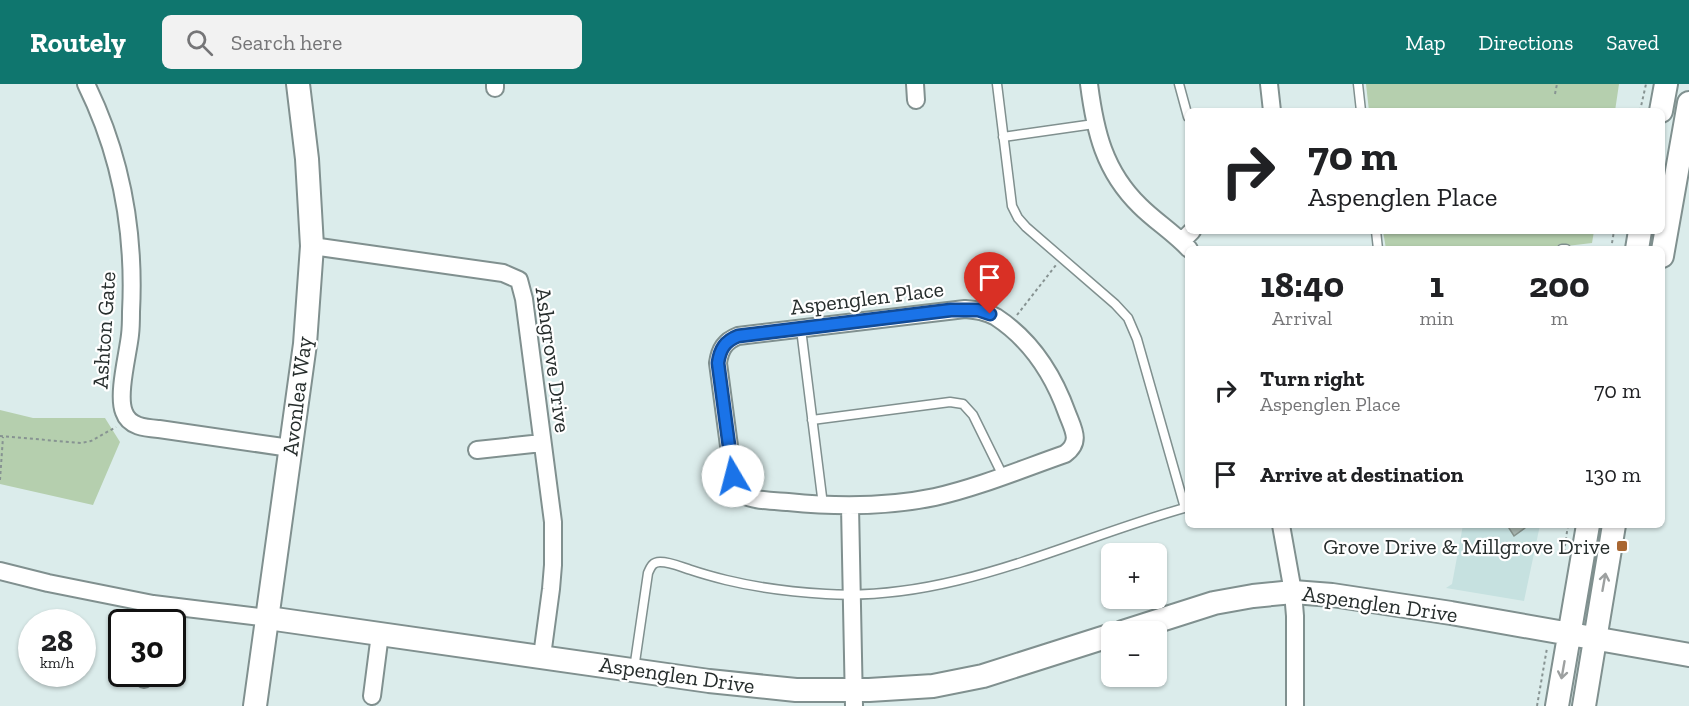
<!DOCTYPE html>
<html lang="en">
<head>
<meta charset="utf-8">
<style>
	:root { --surface:#fff; --page:#f2f2f2; --text:#202124; --muted:#757577; --accent:#0f766e }
	body { margin:0; font-family:"Zilla Slab",serif; background:var(--page); color:var(--text); height:100vh; display:flex; flex-direction:column; font-size:22px; white-space:nowrap }
	* { box-sizing:border-box; margin:0 }
	p { font-size:20px; color:var(--muted) }
	.icon { flex:none; width:33px; height:33px; fill:none; stroke:currentColor; stroke-width:2; stroke-linecap:round; stroke-linejoin:round }
	.map { position:relative; flex:1; overflow:hidden }
	.drawer { position:absolute; left:1185px; top:162px; width:480px; height:282px; display:flex; flex-direction:column; background:var(--surface); border-radius:9px; box-shadow:0 2px 4px #0004 }
	.drawer>* { flex:none }
	.banner { position:absolute; left:1185px; top:24px; width:480px; height:126px; border-radius:9px; box-shadow:0 2px 4px #0004; background:#fff; color:var(--text); overflow:hidden }
	.tools { position:absolute; left:1101px; top:459px; display:grid; gap:12px }
	.tools a { display:grid; place-items:center; width:66px; height:66px; border-radius:9px; background:var(--surface); box-shadow:0 2px 4px #0004; font-size:30px }
	.speed { position:absolute; left:18px; top:525px; display:flex; gap:12px; font-size:30px; font-weight:700; text-align:center }
	.speed>* { display:grid; place-content:center; width:78px; height:78px; border-radius:50%; background:var(--surface); box-shadow:0 2px 4px #0004; line-height:1 }
	.speed small { font-size:15px; font-weight:400 }
	.speed .limit { border:3px solid #111; border-radius:9px; background:#fff; color:#111 }
	.pin { position:absolute; display:grid; place-items:center; width:51px; height:51px; color:#fff; margin:-62px -26px; border-radius:50% 50% 50% 0; rotate:-45deg; box-shadow:0 0 6px #0007 }
	.pin .icon { rotate:45deg }
	.me { position:absolute; width:66px; margin:-33px; rotate:352deg; stroke-linejoin:round; filter:drop-shadow(0 0 4px #0008) }
	.turn { display:flex; align-items:center; gap:21px; height:126px; padding:0 24px; font-size:27px }
	.turn .icon { width:78px; height:78px; stroke-width:2.5 }
	.turn b { display:block; font-size:42px; line-height:51px }
	.eta { display:flex; justify-content:space-evenly; align-items:center; height:102px; text-align:center }
	.eta b { font-size:36px; font-weight:800; line-height:42px }
	ul { padding:0; list-style:none }
	li { display:flex; align-items:center; gap:18px; height:84px; padding:0 24px }
	li div { flex:1 }
	li b { display:block; font-size:22px }
	li em { font-style:normal }
	header { display:flex; align-items:center; gap:36px; box-sizing:border-box; height:84px; padding:0 30px; background:var(--accent); color:#fff }
	header strong { font-size:28px }
	nav { display:flex; gap:33px; margin-inline-start:auto; font-size:21px }
	.search { width:420px; height:54px; background:var(--page); display:flex; align-items:center; gap:15px; box-sizing:border-box; padding:0 21px; border-radius:9px; color:var(--muted); font-size:22px }
	.map>svg:first-child { display:block }
</style>
</head>
<body>
<header>
<strong>Routely</strong>
<div class="search"><svg class="icon" aria-label="search" viewBox="0 0 24 24"><circle cx="10" cy="10" r="6"/><path d="M15 15l6 6"/></svg>Search here</div>
<nav><a>Map</a><a>Directions</a><a>Saved</a></nav>
</header>
<div class="map">
<svg width="1689" height="622" viewBox="0 0 1689 622">
	<rect width="100%" height="100%" fill="#dbeceb"/>
	<path fill="#c6e1e0" d="M1463,441H1540L1524,517L1446,504L1452,500Z"/>
	<path fill="#b5cfae" d="M1366,0H1619L1615,27H1369Z
		M1383,147H1594L1592,159L1541,165H1386Z
		M0,326L33,334H105L120,358L93,421L0,400Z"/>
	<path fill="#a8b6b0" stroke="#86938d" stroke-width="1.5" d="M1507,441H1529L1514,452Z"/>
	<g fill="none" stroke-linecap="round" stroke-linejoin="round">
		<g stroke="#80908f" stroke-width="11">
			<path id="lane" d="M997,0L1012,122L1018,134L1026,143L1115,220L1128,234L1137,255L1185,424
				M1179,0L1188,33
				M1358,0L1361,27
				M1003,53L1094,40
				M1376,147L1378,165
				M1562,165H1566
				M801,245L823,421
				M812,336L950,318L963,320L973,331L1003,392
				M634,585L648,489C651,482 653,478 660,478C671,478 681,483 691,486C703,490 714,493 726,496C759,504 792,508 826,510C953,518 1069,456 1188,423"/>
		</g>
		<g stroke="#80908f" stroke-width="20">
			<path id="street" d="M86,0C121,71 135,149 131,228C131,235 131,243 130,251C128,270 117,311 124,328C129,343 146,344 159,345L290,364
				M495,0V4
				M915,0L916,16
				M1089,0C1095,47 1104,87 1140,122C1155,137 1174,149 1189,165
				M1269,0L1272,27
				M1182,157L1192,147
				M312,162L503,189L519,196L524,215L553,438V481L551,505L542,572
				M965,225C976,226 986,227 996,233C1031,256 1053,290 1067,329C1073,345 1082,358 1065,370C1022,385 979,403 935,413C887,423 837,423 788,418C777,417 753,417 743,411C737,408 735,398 733,392L718,279C720,265 725,257 738,252Z
				M477,366L542,359
				M850,422L854,622
				M1281,441L1293,508L1295,532V621
				M0,487L48,499L153,520L268,534
				M151,538L153,520
				M144,595V590
				M372,612L380,550"/>
		</g>
		<g stroke="#80908f" stroke-width="26">
			<path id="secondary" d="M1661,27L1666,0
				M1637,165L1640,147
				M1662,172L1689,19
				M268,534L709,597L796,606H869L933,602L983,592L1112,551
				M1123,548L1214,519L1253,512L1293,508L1332,511L1451,529L1689,571
				M255,622L305,260L312,162L307,75L298,0
				M1557,622L1588,441
				M1584,622L1614,441"/>
		</g>
		<path stroke="#879392" stroke-width="2" stroke-dasharray="3 3" stroke-linecap="butt" d="M1555,10L1557,0
			M1640,27L1646,0
			M1611,165L1614,147
			M1017,231L1056,181
			M0,352L81,359L91,357L116,343
			M0,396L3,353
			M1564,468L1568,441
			M1537,622L1547,564"/>
		<use href="#lane" stroke="#fff" stroke-width="8"/>
		<use href="#street" stroke="#fff" stroke-width="16"/>
		<use href="#secondary" stroke="#fff" stroke-width="22"/>
	</g>
	<defs><path id="oneway-shaft" d="M-6 0H5M1.5-3L5.5 0L1.5 3" fill="none" stroke-width="1.6" stroke-linecap="round" stroke-linejoin="round" transform="scale(1.5)"/></defs>
	<g stroke="#9da0a0">
		<use href="#oneway-shaft" transform="translate(1604 498) rotate(-80)"/>
		<use href="#oneway-shaft" transform="translate(1563 586) rotate(100)"/>
	</g>
	<g fill="none" stroke-linecap="round" stroke-linejoin="round">
		<g stroke="#114b97" stroke-width="15">
			<path id="route" d="M733,392L718,279C720,265 725,257 738,252L951,226H978L990,230"/>
		</g>
		<use href="#route" stroke="#1a73e8" stroke-width="10"/>
	</g>
	<rect fill="#a96732" stroke="#fff" stroke-width="2" x="1616" y="456" width="12" height="12" rx="3"/>
	<g text-anchor="middle" dominant-baseline="central" stroke-width="4.5" stroke-linejoin="round" paint-order="stroke">
		<g font-size="22" fill="#262d2c" stroke="#fff">
			<text transform="translate(867 214) rotate(-7)">Aspenglen Place</text>
			<text transform="translate(104 246) rotate(-86)">Ashton Gate</text>
			<text transform="translate(553 276) rotate(82)">Ashgrove Drive</text>
			<text transform="translate(297 312) rotate(-83)">Avonlea Way</text>
			<text transform="translate(1380 520) rotate(8)">Aspenglen Drive</text>
			<text transform="translate(677 591) rotate(8)">Aspenglen Drive</text>
		</g>
		<g font-size="22" fill="#262d2c" stroke="#fff" text-anchor="end">
			<text x="1610" y="462">Grove Drive &amp; Millgrove Drive</text>
		</g>
	</g>
</svg>
<div class="tools">
<a>+</a>
<a>−</a>
</div>
<div class="speed"><div>28<small>km/h</small></div><div class="limit">30</div></div>
<div class="pin" style="left:990px;top:230px;background:#d93025"><svg class="icon" aria-label="arrive" viewBox="0 0 24 24"><path d="M6 21V4h12l-3 4 3 4H6"/></svg></div>
<svg class="me" style="left:733px;top:392px" viewBox="-20 -20 40 40"><circle r="19" fill="#fff"/><path d="M0-13L10 11 0 6-10 11z" fill="#1a73e8"/></svg>
<div class="banner">
<div class="turn"><svg class="icon" aria-label="right" viewBox="0 0 24 24"><path d="M7 20v-9h11M14 6l5 5-5 5"/></svg><div><b>70 m</b>Aspenglen Place</div></div>
</div>
<section class="drawer">
<div class="eta">
<div><b>18:40</b><p>Arrival</p></div>
<div><b>1</b><p>min</p></div>
<div><b>200</b><p>m</p></div>
</div>
<ul>
<li><svg class="icon" aria-label="right" viewBox="0 0 24 24"><path d="M7 20v-9h11M14 6l5 5-5 5"/></svg><div><b>Turn right</b><p>Aspenglen Place</p></div><em>70 m</em></li>
<li><svg class="icon" aria-label="arrive" viewBox="0 0 24 24"><path d="M6 21V4h12l-3 4 3 4H6"/></svg><div><b>Arrive at destination</b></div><em>130 m</em></li>
</ul>
</section>
</div>
</body>
</html>
